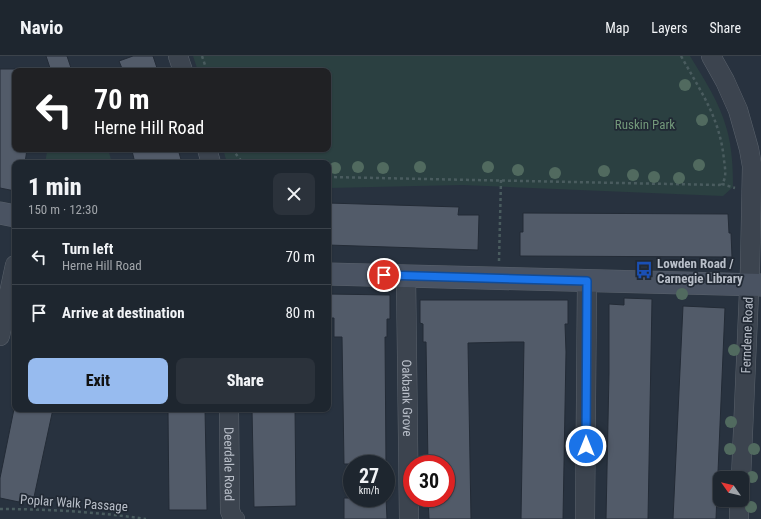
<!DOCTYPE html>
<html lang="en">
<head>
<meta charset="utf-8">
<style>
	:root { --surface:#1e262f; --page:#2b323b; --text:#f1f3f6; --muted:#a1a5aa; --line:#3c434b; --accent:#97bbef }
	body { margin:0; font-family:"Roboto Condensed",sans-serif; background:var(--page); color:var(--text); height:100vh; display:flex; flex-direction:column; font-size:15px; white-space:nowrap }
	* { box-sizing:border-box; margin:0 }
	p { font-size:13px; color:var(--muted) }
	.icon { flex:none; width:22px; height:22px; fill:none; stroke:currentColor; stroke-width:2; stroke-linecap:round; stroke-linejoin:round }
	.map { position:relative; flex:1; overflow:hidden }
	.panel { position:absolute; left:12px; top:104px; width:319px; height:252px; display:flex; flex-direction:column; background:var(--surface); border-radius:8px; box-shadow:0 1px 3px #0004,0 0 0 1px var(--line) }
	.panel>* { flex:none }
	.guide { position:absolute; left:12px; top:12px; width:319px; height:84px; border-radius:8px; box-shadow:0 1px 3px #0004,0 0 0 1px var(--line); background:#202124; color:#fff; overflow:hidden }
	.needle { width:26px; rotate:304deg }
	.tools { position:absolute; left:713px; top:415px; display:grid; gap:8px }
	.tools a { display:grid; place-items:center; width:36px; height:36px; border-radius:8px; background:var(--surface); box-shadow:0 1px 3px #0004,0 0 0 1px var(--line); font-size:20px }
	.speed { position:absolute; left:343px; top:399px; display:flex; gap:8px; font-size:20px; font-weight:700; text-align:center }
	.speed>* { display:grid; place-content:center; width:52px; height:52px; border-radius:50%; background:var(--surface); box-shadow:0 1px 3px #0004,0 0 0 1px var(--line); line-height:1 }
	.speed small { font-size:10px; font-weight:400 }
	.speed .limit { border:6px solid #d22; background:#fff; color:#111 }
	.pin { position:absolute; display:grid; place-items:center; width:34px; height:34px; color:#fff; margin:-17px; border:2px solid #fff; border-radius:50%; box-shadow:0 1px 4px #0007 }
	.me { position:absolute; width:44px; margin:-22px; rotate:0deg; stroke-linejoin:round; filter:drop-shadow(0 0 3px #0008) }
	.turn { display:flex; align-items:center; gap:14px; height:84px; padding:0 16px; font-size:18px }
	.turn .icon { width:52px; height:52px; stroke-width:2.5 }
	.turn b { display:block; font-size:28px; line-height:34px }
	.round { display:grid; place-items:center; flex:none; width:42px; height:42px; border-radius:8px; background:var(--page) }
	.overview { display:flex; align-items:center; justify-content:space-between; height:68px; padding:0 16px }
	h1 { font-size:24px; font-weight:800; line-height:30px }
	.button { display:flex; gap:8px; margin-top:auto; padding:8px 16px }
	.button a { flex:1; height:46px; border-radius:8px; background:var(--accent); color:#111; font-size:16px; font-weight:800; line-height:46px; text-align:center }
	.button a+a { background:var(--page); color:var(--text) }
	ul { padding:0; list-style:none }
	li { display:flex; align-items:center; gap:12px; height:56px; padding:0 16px; border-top:1px solid var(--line) }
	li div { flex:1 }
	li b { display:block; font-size:15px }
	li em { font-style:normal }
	header { display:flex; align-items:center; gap:24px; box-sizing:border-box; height:56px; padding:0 20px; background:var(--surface); border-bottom:1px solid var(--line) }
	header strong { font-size:19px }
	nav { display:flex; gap:22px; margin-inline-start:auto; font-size:14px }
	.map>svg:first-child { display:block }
</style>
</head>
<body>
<header>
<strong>Navio</strong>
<nav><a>Map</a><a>Layers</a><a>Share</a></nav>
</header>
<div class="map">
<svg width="761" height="463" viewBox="0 0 761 463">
	<rect width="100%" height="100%" fill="#28323f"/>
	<path fill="#2b4041" d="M193,0H690C704,23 720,47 727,74C732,92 733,112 733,131L723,140L462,129L328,132V107H227L223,93H328V15H198Z
		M43,93H108L112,107H45L47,96Z"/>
	<path fill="#525b69" stroke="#232b36" d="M46,0H67L72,15H51Z
		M133,0H153L158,15H123L119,5Z
		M0,13H15V93H27L25,107H15V135L0,132Z
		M139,93H178L182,107H135L132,95Z
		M328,147L459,151L458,159H479L478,194L328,189Z
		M523,157L728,158L729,177H731L732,201L520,200V176H523Z
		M328,238L390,239V263H387V281H385L386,408H344L342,281H334V262H328Z
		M624,242L652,243L648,463H606L609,317V248L624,249Z
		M420,244H568V268H565L566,296L563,463H521L524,286H512L468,287L471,463H429L428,442H446V408H428L426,286H423V268L420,267Z
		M683,250L725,252L716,463H673Z
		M14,353H53L34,441L21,438L19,446L0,442V422Z
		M182,353H205L207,454H169L168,355H182Z
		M252,353H295L296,450L254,451Z
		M344,442H386L387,463H344Z"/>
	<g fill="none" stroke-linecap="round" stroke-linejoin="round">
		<g stroke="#5a626c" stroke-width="20">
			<g id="street">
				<path d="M178,0L183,15"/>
				<path d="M711,0L725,25L738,54L749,93L752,110L750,212L741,422"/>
				<path d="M207,93L211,107"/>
				<path id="s1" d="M406,220L409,463"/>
				<path d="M0,280L15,209"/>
				<path id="s2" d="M229,353L230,455L233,462L235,463"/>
				<path d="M585,463L587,225"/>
				<path d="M739,463V444"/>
			</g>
		</g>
		<g stroke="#5a626c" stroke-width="23">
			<path id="secondary" d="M0,157L15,160
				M328,218L761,229"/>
		</g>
		<path stroke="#4a5c5f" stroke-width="2.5" stroke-dasharray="3 3" stroke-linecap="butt" d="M202,0L207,15
			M681,0C701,36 720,62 724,104C725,112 727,121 722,128L735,132
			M232,93L243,107
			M328,121L719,129L722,128
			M499,205L501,124
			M0,453C48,453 98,456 146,463"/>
		<use href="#street" stroke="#3c444f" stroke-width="19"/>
		<use href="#secondary" stroke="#4a5362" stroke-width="22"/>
	</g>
	<g fill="#516a5f">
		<circle cx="685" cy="29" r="6"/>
		<circle cx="702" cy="64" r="6"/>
		<circle cx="699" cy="109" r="6"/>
		<circle cx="358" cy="111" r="6"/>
		<circle cx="420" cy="111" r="6"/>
		<circle cx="488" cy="111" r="6"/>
		<circle cx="335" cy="112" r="6"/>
		<circle cx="383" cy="112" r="6"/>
		<circle cx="518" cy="114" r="6"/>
		<circle cx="604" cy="115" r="6"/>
		<circle cx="555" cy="117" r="6"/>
		<circle cx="633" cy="119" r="6"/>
		<circle cx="654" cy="121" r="6"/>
		<circle cx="679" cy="122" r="6"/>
		<circle cx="682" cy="238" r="6"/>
		<circle cx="734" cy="294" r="6"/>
		<circle cx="731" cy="366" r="6"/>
		<circle cx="730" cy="393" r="6"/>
		<circle cx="754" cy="393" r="6"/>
		<circle cx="752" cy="421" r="6"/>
		<circle cx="751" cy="451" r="6"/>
	</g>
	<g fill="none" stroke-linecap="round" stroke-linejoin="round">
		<g stroke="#114b97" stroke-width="10">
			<path id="route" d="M384,219L587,225L586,390"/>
		</g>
		<use href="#route" stroke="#1a73e8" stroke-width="7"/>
	</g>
	<defs>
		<g id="bus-bare" transform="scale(1.38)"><path d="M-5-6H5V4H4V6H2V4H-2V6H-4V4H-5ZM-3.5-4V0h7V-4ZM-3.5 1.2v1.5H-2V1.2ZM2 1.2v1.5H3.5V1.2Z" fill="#1a4fb4" stroke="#212934" stroke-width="2.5" paint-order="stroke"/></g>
	</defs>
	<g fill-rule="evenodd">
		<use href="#bus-bare" x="644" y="214"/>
	</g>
	<g text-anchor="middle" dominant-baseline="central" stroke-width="3.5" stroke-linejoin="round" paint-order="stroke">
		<g font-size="13" fill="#72987a" stroke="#212934">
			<text x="645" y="68">Ruskin Park</text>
		</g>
		<g font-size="13" font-weight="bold" fill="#b9bfc9" stroke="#212934" text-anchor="start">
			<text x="657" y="207">Lowden Road /<tspan x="657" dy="15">Carnegie Library</tspan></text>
		</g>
		<g font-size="13" fill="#b9bfc9" stroke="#212934">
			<text transform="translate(747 279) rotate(-88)">Ferndene Road</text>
			<text stroke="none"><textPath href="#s1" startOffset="122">Oakbank Grove</textPath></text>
			<text stroke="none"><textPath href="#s2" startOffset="55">Deerdale Road</textPath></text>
			<text transform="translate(74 447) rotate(4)">Poplar Walk Passage</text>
		</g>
	</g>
</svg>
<div class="tools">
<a><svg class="needle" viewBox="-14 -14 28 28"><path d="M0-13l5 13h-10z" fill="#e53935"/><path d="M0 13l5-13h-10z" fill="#a1a5aa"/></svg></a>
</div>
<div class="speed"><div>27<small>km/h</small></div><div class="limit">30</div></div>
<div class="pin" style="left:384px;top:219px;background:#d93025"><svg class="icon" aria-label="arrive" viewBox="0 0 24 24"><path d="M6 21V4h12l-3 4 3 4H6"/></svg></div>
<svg class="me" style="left:586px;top:390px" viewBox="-20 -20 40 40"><circle r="17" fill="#1a73e8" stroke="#fff" stroke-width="3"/><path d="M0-11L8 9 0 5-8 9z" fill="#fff"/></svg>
<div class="guide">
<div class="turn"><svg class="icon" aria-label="left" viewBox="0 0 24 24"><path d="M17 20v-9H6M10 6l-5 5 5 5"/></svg><div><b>70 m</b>Herne Hill Road</div></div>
</div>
<section class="panel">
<div class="overview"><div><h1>1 min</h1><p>150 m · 12:30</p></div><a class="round"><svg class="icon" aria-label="close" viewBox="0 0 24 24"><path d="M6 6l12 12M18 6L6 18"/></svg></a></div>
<ul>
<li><svg class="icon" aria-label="left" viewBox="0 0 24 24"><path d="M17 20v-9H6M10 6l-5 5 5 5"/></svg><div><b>Turn left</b><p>Herne Hill Road</p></div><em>70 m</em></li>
<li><svg class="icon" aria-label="arrive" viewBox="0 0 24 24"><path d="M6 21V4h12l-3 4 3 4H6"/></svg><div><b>Arrive at destination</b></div><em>80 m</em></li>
</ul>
<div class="button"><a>Exit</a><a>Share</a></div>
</section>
</div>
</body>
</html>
